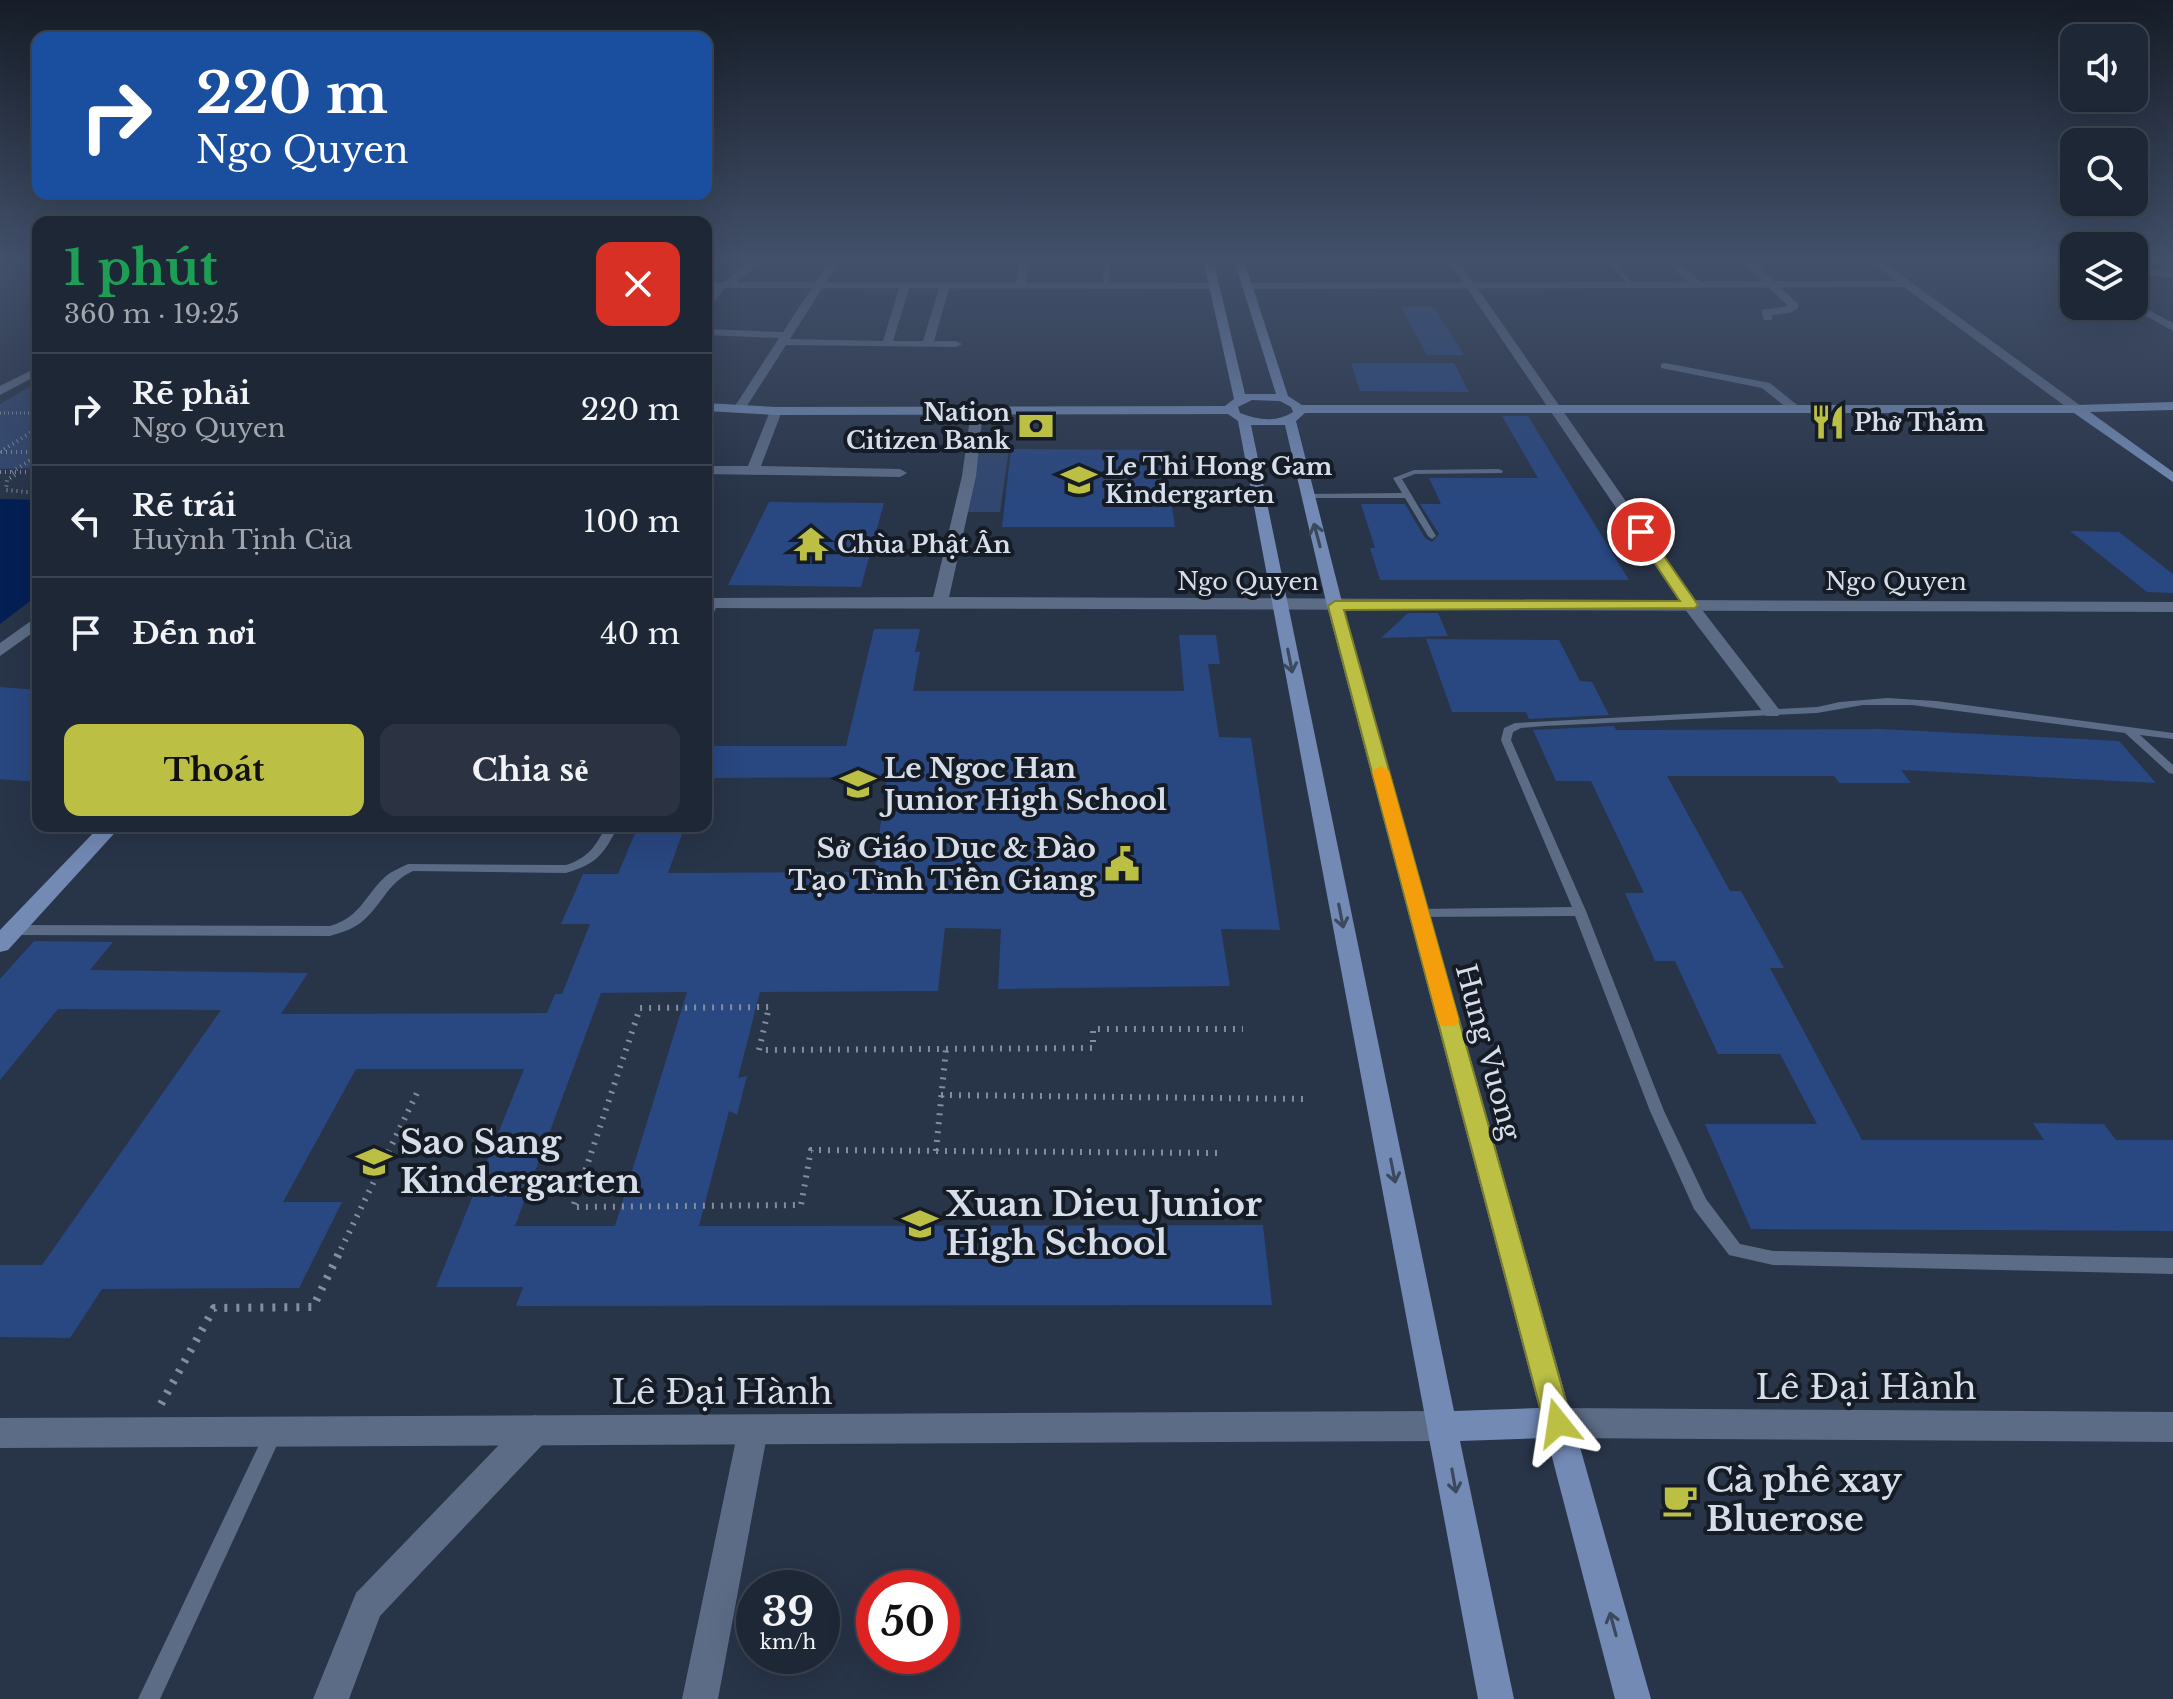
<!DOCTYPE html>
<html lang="vi">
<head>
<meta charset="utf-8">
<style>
	:root { --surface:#1e2736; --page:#2b3342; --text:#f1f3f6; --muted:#a1a5ad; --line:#3c4451; --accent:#bbc045 }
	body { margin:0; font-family:"Libre Baskerville",serif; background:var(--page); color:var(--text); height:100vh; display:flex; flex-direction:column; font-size:30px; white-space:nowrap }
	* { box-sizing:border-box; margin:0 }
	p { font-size:26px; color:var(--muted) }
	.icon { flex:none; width:44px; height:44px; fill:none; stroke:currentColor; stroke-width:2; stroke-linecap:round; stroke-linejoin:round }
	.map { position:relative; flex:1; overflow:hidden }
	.drawer { position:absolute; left:32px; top:216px; width:680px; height:616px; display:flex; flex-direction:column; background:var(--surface); border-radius:16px; box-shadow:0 8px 32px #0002,0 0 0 2px var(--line) }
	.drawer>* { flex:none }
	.banner { position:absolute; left:32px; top:32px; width:680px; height:168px; border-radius:16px; box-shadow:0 8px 32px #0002,0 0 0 2px var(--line); background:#1a4fa0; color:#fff; overflow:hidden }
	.controls { position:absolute; left:2060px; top:24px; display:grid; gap:16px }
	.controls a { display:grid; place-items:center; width:88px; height:88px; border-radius:16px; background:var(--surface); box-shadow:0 8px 32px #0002,0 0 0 2px var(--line); font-size:40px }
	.speed { position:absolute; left:736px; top:1570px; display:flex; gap:16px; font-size:40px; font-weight:700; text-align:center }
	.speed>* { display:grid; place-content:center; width:104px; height:104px; border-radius:50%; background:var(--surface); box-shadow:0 8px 32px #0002,0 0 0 2px var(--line); line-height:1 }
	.speed small { font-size:20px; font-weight:400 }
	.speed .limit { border:12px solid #d22; background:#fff; color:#111 }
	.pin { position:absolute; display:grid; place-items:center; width:68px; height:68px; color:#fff; margin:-34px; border:4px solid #fff; border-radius:50%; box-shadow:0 2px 8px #0007 }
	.me { position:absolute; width:88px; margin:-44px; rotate:345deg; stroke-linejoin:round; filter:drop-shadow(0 0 6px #0008) }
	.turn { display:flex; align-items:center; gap:28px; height:168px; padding:0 32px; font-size:36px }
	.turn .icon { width:104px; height:104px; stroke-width:2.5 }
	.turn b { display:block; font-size:56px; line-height:68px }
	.round { display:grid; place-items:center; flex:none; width:84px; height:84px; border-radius:16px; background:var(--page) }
	.overview { display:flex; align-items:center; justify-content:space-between; height:136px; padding:0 32px }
	h1 { font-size:48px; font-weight:700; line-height:60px; color:#1e9e55 }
	.button { display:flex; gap:16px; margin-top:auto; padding:16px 32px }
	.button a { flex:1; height:92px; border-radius:16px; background:var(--accent); color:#111; font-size:32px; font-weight:700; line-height:92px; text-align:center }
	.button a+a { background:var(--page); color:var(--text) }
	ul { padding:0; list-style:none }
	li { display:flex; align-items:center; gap:24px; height:112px; padding:0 32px; border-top:2px solid var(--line) }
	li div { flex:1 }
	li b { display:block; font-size:30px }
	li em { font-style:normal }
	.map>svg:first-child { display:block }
</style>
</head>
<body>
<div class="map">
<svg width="2173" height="1699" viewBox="0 0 2173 1699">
	<rect width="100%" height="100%" fill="#283448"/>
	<path fill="#31476f" d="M38,382V468L0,469V404Z
		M968,449H1009L1000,512H956Z"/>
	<path fill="#041f54" d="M0,499L38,500V595L0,624Z"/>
	<path fill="#294780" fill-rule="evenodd" d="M1401,307H1434L1464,355H1427Z
		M1351,363H1454L1469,392L1360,391Z
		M1502,416H1528L1629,580H1380L1370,548H1375L1361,504H1405L1425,538L1432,542L1439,534L1420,504H1441L1429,478H1538Z
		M1011,449L1163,450L1175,527H1002Z
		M769,502L884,503L861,587L728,585Z
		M2070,531L2119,532L2173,574V593L2147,592Z
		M1408,613H1438L1448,636L1381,638Z
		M874,629H920L915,652H920L913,691H1184L1179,635H1216L1220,664H1208L1219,737L1251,738L1280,930L1221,929L1230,986L998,989L1001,929L945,928L938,991L760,992L738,1078L747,1076L737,1115L729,1111L699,1226L1263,1225L1272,1305L516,1306L523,1287H436L524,1069H356L283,1202H342L299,1288L102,1289L70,1338L0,1337V1265H42L221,1010L58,1009L0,1080V979L34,941L113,942L90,970L308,973L281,1014L547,1013L555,994H562L590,924H561L583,874H618L638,826H685L668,873L874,872L887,777L706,778V746H846ZM687,992L615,1226H515L601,993Z
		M1426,639L1559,640L1580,681L1592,682L1609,715L1529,719L1526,712H1452Z
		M0,687L38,690V782L0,779Z
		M1614,726L1616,730L1881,729L2119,741L2156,783L1901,770L1911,783H1839L1834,776H1667L1730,891H1741L1784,968H1770L1862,1140H2044L2033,1123L2104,1124L2116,1140H2173V1231L1751,1229L1705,1124H1817L1780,1054H1718L1675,961H1655L1625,893H1644L1591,781H1556L1533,730Z"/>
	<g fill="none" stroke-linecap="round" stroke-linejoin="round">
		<path stroke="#848d9e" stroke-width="3" stroke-dasharray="1 3" stroke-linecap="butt" d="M0,413H38"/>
		<path stroke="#848d9e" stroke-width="4" stroke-dasharray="1 4" stroke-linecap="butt" d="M0,452L38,428
			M1,452H38
			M0,472H38
			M12,472L38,455
			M15,475L7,480L6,490L38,493"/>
		<path stroke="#848d9e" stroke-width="6" stroke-dasharray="2 7" stroke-linecap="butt" d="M941,1095L1306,1099
			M936,1151L946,1049
			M1217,1153L811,1150L801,1205L573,1207L640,1008L769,1007L759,1050L1093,1048V1029H1243
			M341,1249L418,1091"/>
		<path stroke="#848d9e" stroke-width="8" stroke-dasharray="3 9" stroke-linecap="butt" d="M161,1404L214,1308L313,1307L342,1247"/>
		<path fill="#5c6c86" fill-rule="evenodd" d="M1104,263H1110L1109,286L1106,288L1103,286Z
			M1612,264H1616L1633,283V285H1629L1612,266Z
			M1499,469L1503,471L1502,473L1415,474L1402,479L1436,536L1432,539L1428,536L1405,498H1307L1303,496L1307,494L1402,493L1393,478L1414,470Z
			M713,600L718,603L711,619L706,622V608L710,601Z
			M1887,698L1936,701L2173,733V739L2140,735L2173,765V774L2169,773L2125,733L1912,705H1863L1817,713L1544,726L1521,728L1513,732L1511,740L1586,911L1664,1111L1706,1199L1740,1244L1773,1251L2173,1258V1274L1773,1265L1729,1255L1694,1209L1650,1111L1575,916L1419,917L1415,916L1413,913L1415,910L1419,909L1572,907L1501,740L1504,728L1515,723L1817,707L1840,702Z
			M606,826H618C604,854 597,864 566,873L413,871C386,883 382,907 359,924C350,930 340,933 330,936L13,935L8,933L7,930L8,927L13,925L330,926C361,917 364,896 386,876C392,871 400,868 408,864L566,865C588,858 596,846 606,826Z
			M274,1423L280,1426L283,1432L160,1699H138L268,1426Z"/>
		<path fill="#5c6c86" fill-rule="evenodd" d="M746,263H758L731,287L725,288L706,311V301L718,283L724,282Z
			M828,263H838L790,339L883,341L900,285L905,282L910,285L893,341H923L940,285L945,282L950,285L934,341H956L962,344L956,347L786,345L743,412H735L733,409L779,338L706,335V329L783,332Z
			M1019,263H1029L1025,285L1020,288L1015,285Z
			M1450,263H1460L1696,602L1778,708L1781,712L1778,716H1766L1684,608Z
			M1669,263H1680L1700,282V286H1692Z
			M1744,263H1755L1798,304V308L1790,313L1772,315V320H1764L1761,310L1788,306Z
			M2058,263L2074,266V273Z
			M2134,302L2173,323V331L2130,307Z
			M1665,363L1770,383L1802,409L1792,412L1762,388L1661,368V364Z
			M776,407L782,411L761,466L900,469L907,473L900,477L706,474V466H748L770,411Z
			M977,407L983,411L976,476L948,602L940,607L932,602L962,476L971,411Z
			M535,1415L546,1419L550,1430L546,1441L380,1616L349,1699H313L356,1593L524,1419Z
			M753,1415L764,1419L768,1430L718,1699H682L738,1430L742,1419Z"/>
		<path fill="#5c6c86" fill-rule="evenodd" d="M1873,263H1885L2081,406V412H2073L1904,287L1246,289L1241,286L1246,283L1896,281Z
			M2134,267L2173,272V278L2134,273Z
			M706,282L1214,283L1219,286L1214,289L706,288Z
			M38,367V375L0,395V386Z
			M940,597L2173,602V612L706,608V598Z
			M38,616V629L0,656V643Z
			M1558,1408L2173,1412V1442L1558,1438L1547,1434L1543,1423L1547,1412Z
			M1444,1411L1455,1415L1459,1426L1455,1437L1444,1441L0,1448V1418Z"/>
		<path fill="#728ab4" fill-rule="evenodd" d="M1204,263H1214L1245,394H1276L1235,263H1245L1288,396L1302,405H2077L2173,402V410L2090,412L2173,472V482L2074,413H1305L1296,421L1343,606L1651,1699H1615L1547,1438L1460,1441L1514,1699H1478L1238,421L1228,414L776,415L706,411V403L776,407L1225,406L1234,399ZM1252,400L1280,401L1291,407L1293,412C1276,423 1258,420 1240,413L1238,407ZM1251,425H1285L1327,606L1539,1408L1454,1411Z
			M100,826H121L8,950L0,952V930Z"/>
	</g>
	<defs><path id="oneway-shaft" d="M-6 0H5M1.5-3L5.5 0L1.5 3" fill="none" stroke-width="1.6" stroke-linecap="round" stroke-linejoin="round" transform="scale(2)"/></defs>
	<g stroke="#3b485e">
		<use href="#oneway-shaft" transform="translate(1317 535) rotate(-105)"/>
		<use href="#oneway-shaft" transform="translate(1290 661) rotate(79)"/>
		<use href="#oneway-shaft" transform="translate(1341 916) rotate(79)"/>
		<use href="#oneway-shaft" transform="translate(1393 1171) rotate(79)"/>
		<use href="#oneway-shaft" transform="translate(1454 1481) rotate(80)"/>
		<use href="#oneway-shaft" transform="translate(1613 1624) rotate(-105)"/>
	</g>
	<linearGradient id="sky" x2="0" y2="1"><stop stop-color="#161d28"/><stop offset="0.52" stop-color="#42506a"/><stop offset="1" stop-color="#42506a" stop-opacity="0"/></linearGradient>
	<rect width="2173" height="501" fill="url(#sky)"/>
	<path fill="#bbc045" stroke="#7a7d2d" stroke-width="2" d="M1636,529H1645L1698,605L1695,608L1344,610L1572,1423L1568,1433L1558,1437L1548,1433L1544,1423L1328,606L1335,601H1680L1634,532Z"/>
	<path fill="#f59e0b" d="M1381,766L1389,771L1459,1020L1456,1026H1441L1438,1020L1372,771Z"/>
	<defs>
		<g id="restaurant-bare" transform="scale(2.76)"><path d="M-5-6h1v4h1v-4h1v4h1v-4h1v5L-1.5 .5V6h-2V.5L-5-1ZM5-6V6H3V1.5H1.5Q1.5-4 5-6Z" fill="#bbc045" stroke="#161c25" stroke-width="2.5" paint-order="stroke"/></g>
		<g id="bank-bare" transform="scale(2.76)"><path d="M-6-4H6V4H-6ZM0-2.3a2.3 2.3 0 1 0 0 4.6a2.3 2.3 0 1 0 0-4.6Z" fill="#bbc045" stroke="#161c25" stroke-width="2.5" paint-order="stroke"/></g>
		<g id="school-bare" transform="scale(2.76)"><path d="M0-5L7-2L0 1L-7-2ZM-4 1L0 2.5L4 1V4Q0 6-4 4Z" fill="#bbc045" stroke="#161c25" stroke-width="2.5" paint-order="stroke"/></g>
		<g id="temple-bare" transform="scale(2.76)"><path d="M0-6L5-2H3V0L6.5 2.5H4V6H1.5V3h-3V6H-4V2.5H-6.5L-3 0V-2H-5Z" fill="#bbc045" stroke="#161c25" stroke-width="2.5" paint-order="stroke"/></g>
		<g id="civic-bare" transform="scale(2.76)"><path d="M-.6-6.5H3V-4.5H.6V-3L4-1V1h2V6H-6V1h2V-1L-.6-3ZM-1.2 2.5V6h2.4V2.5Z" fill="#bbc045" stroke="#161c25" stroke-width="2.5" paint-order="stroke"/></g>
		<g id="cafe-bare" transform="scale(2.76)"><path d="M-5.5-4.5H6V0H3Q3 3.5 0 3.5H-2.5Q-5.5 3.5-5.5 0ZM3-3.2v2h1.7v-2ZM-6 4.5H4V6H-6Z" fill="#bbc045" stroke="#161c25" stroke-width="2.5" paint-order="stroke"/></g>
	</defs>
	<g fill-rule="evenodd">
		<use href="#restaurant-bare" x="1828" y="422"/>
		<use href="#bank-bare" x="1036" y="426"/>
		<use href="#school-bare" x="1079" y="480"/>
		<use href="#temple-bare" x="811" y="544"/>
		<use href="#school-bare" x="858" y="784"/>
		<use href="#civic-bare" x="1122" y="864"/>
		<use href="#school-bare" x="374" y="1162"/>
		<use href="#school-bare" x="920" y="1224"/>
		<use href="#cafe-bare" x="1680" y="1500"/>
	</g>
	<g text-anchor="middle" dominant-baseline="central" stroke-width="8" stroke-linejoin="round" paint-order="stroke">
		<g font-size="24" font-weight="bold" fill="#d7deeb" stroke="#161c25" text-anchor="start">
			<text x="1010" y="412" text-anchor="end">Nation<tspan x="1010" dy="28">Citizen Bank</tspan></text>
			<text x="1854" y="422">Phở Thắm</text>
			<text x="1105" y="466">Le Thi Hong Gam<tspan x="1105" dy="28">Kindergarten</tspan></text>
			<text x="837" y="544">Chùa Phật Ân</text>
		</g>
		<g font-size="24" fill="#d7deeb" stroke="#161c25">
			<text x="1248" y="581">Ngo Quyen</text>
			<text x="1896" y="581">Ngo Quyen</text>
		</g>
		<g font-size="28" font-weight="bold" fill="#d7deeb" stroke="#161c25" text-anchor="start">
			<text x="884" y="768">Le Ngoc Han<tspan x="884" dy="32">Junior High School</tspan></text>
			<text x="1096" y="848" text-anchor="end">Sở Giáo Dục &amp; Đào<tspan x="1096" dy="32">Tạo Tỉnh Tiền Giang</tspan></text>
		</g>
		<g font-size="28" fill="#d7deeb" stroke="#161c25">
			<text transform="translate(1488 1052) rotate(75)">Hung Vuong</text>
		</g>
		<g font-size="34" font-weight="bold" fill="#d7deeb" stroke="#161c25" text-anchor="start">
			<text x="400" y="1142">Sao Sang<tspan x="400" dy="39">Kindergarten</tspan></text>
			<text x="946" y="1204">Xuan Dieu Junior<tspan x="946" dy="39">High School</tspan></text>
			<text x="1706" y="1480">Cà phê xay<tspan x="1706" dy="39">Bluerose</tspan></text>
		</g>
		<g font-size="34" fill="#d7deeb" stroke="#161c25">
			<text x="1866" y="1387">Lê Đại Hành</text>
			<text x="722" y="1392">Lê Đại Hành</text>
		</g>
	</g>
</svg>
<div class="controls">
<a><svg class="icon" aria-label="sound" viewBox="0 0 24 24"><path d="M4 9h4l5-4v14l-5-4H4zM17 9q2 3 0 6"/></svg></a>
<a><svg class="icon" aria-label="search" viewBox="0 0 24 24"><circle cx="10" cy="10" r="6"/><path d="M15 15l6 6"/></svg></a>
<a><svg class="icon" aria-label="layers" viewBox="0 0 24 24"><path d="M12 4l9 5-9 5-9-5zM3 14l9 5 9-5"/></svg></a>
</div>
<div class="speed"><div>39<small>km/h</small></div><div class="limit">50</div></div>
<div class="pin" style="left:1641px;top:532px;background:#d93025"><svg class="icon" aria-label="arrive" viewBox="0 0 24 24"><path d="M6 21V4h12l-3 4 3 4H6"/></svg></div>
<svg class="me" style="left:1558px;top:1423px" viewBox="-20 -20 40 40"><path d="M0-17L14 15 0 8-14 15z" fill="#bbc045" stroke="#fff" stroke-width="4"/></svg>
<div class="banner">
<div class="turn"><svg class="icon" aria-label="right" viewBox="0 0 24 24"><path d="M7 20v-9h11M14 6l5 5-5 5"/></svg><div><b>220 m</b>Ngo Quyen</div></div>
</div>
<section class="drawer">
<div class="overview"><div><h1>1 phút</h1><p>360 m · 19:25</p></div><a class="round" style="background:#d93025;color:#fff"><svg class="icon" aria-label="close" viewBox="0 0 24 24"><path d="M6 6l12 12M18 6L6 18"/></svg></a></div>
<ul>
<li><svg class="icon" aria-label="right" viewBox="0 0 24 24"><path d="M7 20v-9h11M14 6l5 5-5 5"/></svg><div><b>Rẽ phải</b><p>Ngo Quyen</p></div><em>220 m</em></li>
<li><svg class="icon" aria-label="left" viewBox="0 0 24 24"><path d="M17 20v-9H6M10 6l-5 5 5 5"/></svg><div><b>Rẽ trái</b><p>Huỳnh Tịnh Của</p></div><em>100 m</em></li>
<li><svg class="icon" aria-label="arrive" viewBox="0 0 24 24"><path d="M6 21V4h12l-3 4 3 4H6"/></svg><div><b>Đến nơi</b></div><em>40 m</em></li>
</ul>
<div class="button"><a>Thoát</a><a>Chia sẻ</a></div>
</section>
</div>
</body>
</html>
